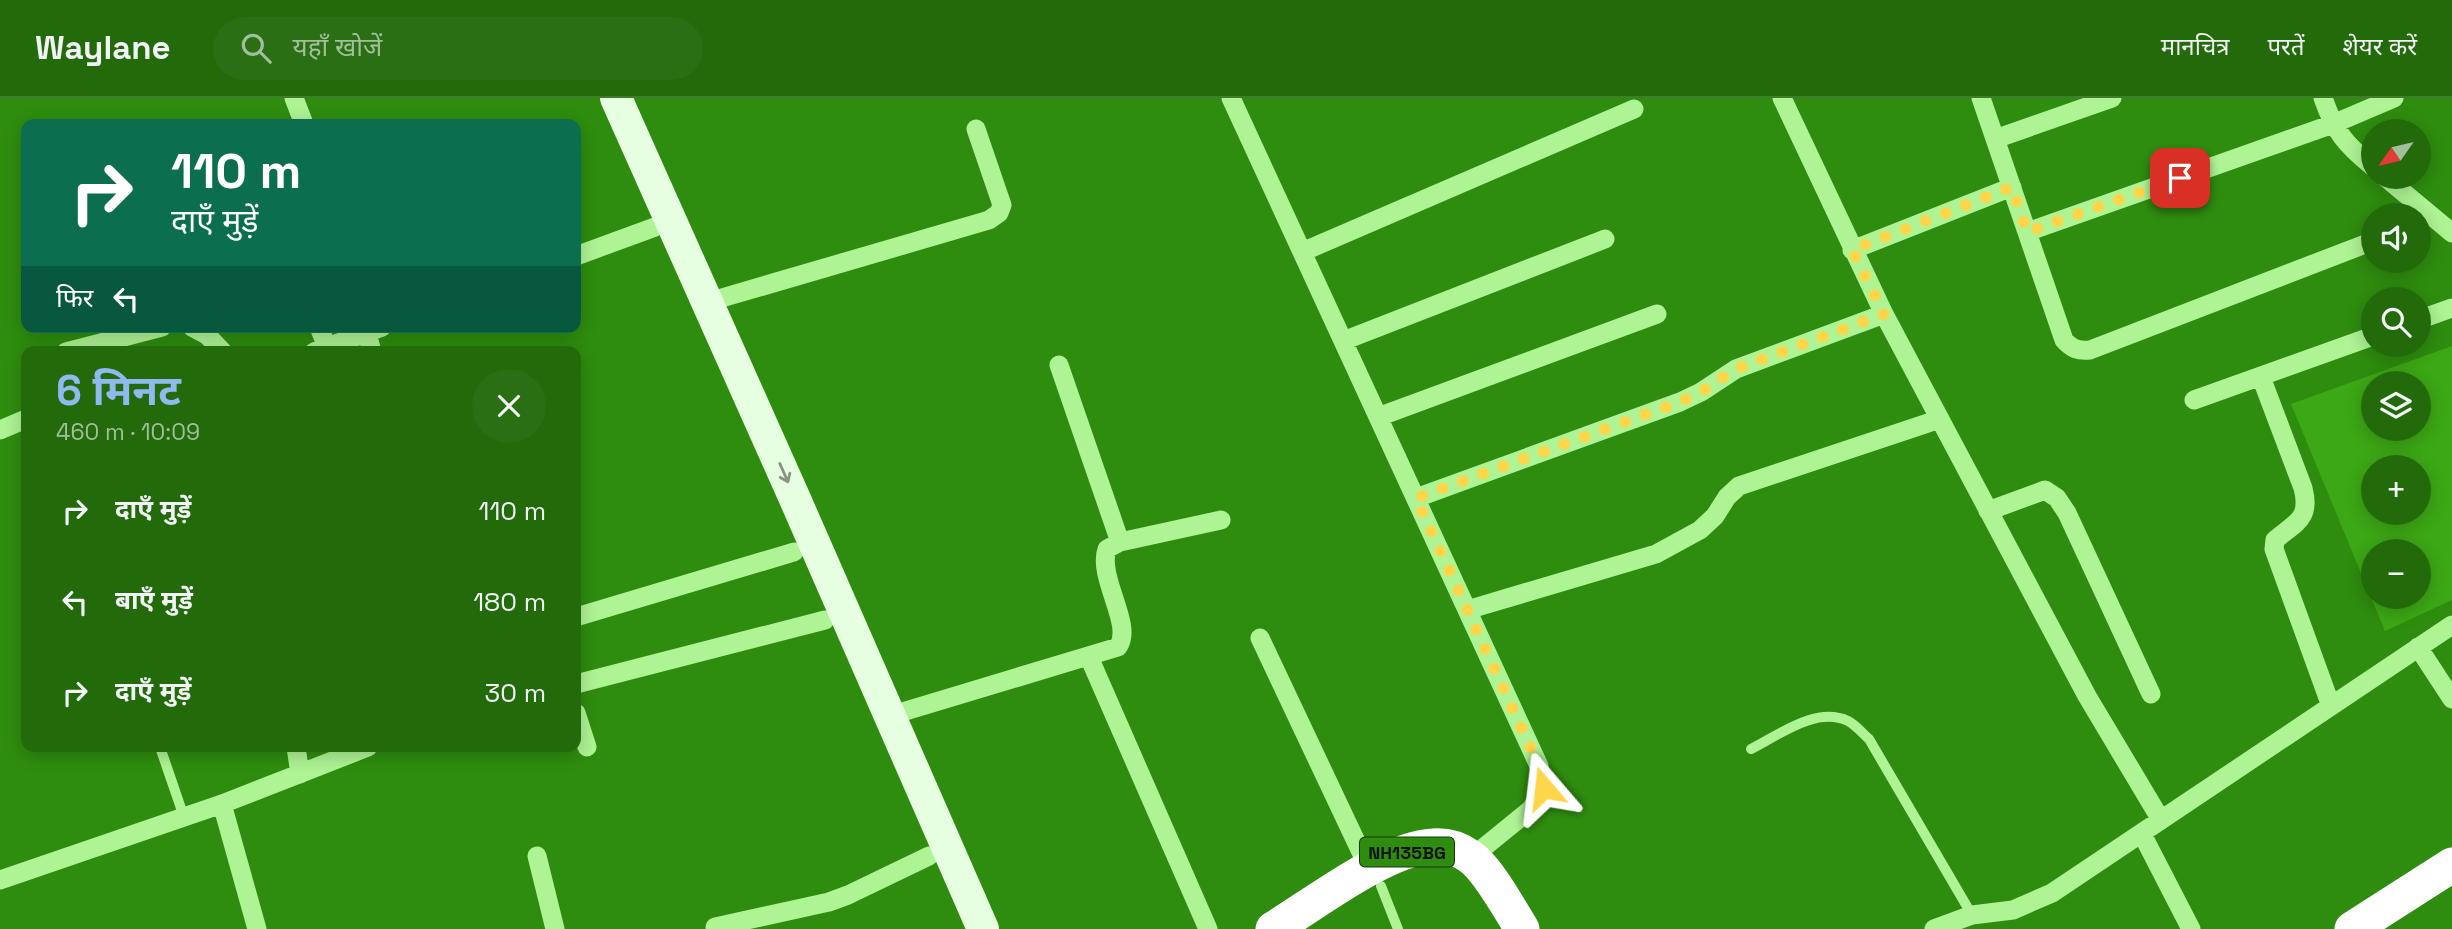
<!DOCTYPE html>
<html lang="hi">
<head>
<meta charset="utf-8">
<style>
	:root { --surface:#226a0a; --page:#2a6f13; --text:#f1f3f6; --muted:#a2bf9c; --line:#3f7d2b; --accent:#90b9f0 }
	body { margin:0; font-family:"Space Grotesk","Noto Sans Devanagari",sans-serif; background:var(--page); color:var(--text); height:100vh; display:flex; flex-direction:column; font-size:26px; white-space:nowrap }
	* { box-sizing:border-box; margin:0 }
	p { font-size:23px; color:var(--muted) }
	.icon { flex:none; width:38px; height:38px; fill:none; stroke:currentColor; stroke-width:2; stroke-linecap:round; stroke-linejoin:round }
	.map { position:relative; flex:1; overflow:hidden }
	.panel { position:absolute; left:21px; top:248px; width:560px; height:406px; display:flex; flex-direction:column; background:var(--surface); border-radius:14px; box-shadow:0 4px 18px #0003 }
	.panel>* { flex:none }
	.guide { position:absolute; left:21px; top:21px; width:560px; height:214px; border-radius:14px; box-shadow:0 4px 18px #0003; background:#0b6e4f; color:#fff; overflow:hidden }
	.needle { width:46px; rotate:236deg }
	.fabs { position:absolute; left:2361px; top:21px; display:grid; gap:14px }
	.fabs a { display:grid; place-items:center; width:70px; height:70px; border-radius:50%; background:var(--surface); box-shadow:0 4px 18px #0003; font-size:35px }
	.pin { position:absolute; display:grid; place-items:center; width:60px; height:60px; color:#fff; margin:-30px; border-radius:14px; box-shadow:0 4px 10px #0006 }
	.me { position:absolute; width:77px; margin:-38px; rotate:343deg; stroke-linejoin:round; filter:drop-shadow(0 0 5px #0008) }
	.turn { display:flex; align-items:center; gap:24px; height:147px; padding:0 35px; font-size:32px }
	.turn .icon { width:91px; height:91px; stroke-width:2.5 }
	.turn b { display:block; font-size:49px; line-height:60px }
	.then { display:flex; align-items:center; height:66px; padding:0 35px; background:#0003; gap:14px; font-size:26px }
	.round { display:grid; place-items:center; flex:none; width:74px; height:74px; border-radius:37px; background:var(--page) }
	.head { display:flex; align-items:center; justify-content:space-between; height:119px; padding:0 35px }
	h1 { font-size:42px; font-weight:700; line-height:52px; color:var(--accent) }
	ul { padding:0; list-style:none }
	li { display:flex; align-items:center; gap:21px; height:91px; padding:0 35px }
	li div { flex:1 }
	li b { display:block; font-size:26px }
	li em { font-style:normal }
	header { display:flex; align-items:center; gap:42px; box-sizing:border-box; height:98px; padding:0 35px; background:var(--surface); border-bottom:2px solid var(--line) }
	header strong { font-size:33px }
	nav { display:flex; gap:38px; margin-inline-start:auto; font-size:24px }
	.search { width:490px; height:63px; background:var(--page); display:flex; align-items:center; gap:18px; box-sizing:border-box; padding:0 24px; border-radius:38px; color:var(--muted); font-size:26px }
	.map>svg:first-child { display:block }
</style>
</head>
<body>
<header>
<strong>Waylane</strong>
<div class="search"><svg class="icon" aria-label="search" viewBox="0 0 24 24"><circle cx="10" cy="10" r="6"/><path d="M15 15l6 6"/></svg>यहाँ खोजें</div>
<nav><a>मानचित्र</a><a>परतें</a><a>शेयर करें</a></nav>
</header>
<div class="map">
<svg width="2452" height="831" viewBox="0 0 2452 831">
	<rect width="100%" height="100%" fill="#2e8d0e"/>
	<path fill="#3ca815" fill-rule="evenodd" d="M2452,248V502L2385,533L2291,306ZM2373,285H2418V331H2373ZM2373,369H2418V415H2373ZM2418,453V499H2373V453Z"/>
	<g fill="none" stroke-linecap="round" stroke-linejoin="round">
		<path stroke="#aef394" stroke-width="10" d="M160,649L184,719
			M1751,651C1779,637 1816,608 1848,623C1856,627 1863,636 1869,641L1972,817
			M1381,788L1398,831"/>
		<path stroke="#aef394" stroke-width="19" d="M294,0L304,26
			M1231,0L1539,668L1544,690L1531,711L1472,759
			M1782,0L1884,216L2087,598L2161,722
			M1981,0L2064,242C2072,251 2078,253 2090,252L2373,143
			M2323,0C2335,34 2345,46 2373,69
			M1995,41L2112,0
			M2385,79L2452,135
			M2027,134L2333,26L2394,0
			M1852,152L2012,89
			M1302,154L1634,11
			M576,158L655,129
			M708,204L989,122L999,115L1002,107L976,31
			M2418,222L2452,210
			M192,229L207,237L223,254
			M319,229L327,249
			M367,235L372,254
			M1343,243L1605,141
			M66,254L162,229
			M314,254L382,229
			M1059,267L1120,444
			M2261,279L2303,390C2311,421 2296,424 2275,442L2274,451L2331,608
			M2194,302L2373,238
			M1378,319L1657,216
			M0,332L26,321
			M1416,400L1680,304L1701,294L1736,271L1884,216
			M1988,413L2045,392L2057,400L2067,415L2151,596
			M1467,512L1656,456L1700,432L1715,418L1727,399L1739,388L1940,321
			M576,519L794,454
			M1260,540L1369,771
			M2418,549L2452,601
			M1089,559L1208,831
			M576,586L825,522
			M576,615L587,649
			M889,618L1118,549C1134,527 1097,480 1107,451L1120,444L1221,422
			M296,649L300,676
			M222,706L257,831
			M2142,736L2191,831
			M537,758L555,831
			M0,782L222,706L368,649
			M715,829L829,804L848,797L929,758
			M1934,831L1972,817L2013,812L2052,795L2452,527"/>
		<path stroke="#e7ffe1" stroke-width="32" d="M616,0L795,401L983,831"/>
		<path stroke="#fff" stroke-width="35" d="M1273,831C1314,806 1386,750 1433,748C1446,747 1459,751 1469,758C1487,769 1510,812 1522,831
			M2352,831L2452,767"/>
	</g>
	<defs><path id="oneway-shaft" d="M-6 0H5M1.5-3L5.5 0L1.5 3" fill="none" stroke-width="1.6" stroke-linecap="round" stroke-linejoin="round" transform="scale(1.75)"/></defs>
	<use stroke="#879483" href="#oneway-shaft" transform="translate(784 375) rotate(66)"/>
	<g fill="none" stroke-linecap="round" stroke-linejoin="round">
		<path stroke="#ffd54a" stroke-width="12" stroke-dasharray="0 21.6" d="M1544,690L1539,668L1416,400L1680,304L1701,294L1736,271L1884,216L1852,152L2012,89L2027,134L2180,80"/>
	</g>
	<g text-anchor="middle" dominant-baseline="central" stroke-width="7" stroke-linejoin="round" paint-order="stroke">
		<rect fill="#2e8d0e" stroke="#1a3610" stroke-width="2" x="1360" y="739.5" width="94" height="29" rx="5"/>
		<g font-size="18" font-weight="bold" fill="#111">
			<text x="1407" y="754">NH135BG</text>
		</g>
	</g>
</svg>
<div class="fabs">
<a><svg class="needle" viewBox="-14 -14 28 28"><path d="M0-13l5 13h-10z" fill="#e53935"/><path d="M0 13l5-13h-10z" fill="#a2bf9c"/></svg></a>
<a><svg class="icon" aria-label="sound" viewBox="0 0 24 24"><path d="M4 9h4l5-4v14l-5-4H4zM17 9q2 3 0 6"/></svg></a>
<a><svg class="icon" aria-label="search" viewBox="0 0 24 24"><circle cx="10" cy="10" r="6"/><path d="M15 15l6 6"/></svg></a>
<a><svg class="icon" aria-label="layers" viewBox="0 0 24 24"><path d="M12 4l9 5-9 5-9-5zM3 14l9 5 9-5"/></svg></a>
<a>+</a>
<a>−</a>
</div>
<div class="pin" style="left:2180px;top:80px;background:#d93025"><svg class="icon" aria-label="arrive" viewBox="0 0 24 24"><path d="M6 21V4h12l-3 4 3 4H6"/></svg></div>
<svg class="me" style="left:1544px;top:690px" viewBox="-20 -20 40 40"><path d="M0-17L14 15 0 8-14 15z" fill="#ffd54a" stroke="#fff" stroke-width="4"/></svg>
<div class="guide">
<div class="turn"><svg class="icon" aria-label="right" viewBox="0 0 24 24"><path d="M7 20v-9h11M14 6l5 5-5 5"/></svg><div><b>110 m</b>दाएँ मुड़ें</div></div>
<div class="then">फिर<svg class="icon" aria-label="left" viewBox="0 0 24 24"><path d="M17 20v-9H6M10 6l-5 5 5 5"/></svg></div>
</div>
<section class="panel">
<div class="head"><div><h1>6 मिनट</h1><p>460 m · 10:09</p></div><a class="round"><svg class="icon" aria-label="close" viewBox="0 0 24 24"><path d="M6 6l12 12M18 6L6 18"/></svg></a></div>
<ul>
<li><svg class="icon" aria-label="right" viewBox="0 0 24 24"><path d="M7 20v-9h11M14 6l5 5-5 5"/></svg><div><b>दाएँ मुड़ें</b></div><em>110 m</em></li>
<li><svg class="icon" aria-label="left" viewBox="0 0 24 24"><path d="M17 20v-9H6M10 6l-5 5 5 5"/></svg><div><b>बाएँ मुड़ें</b></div><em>180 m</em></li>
<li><svg class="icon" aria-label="right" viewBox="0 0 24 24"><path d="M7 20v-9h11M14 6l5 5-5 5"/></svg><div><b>दाएँ मुड़ें</b></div><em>30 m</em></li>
</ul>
</section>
</div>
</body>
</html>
